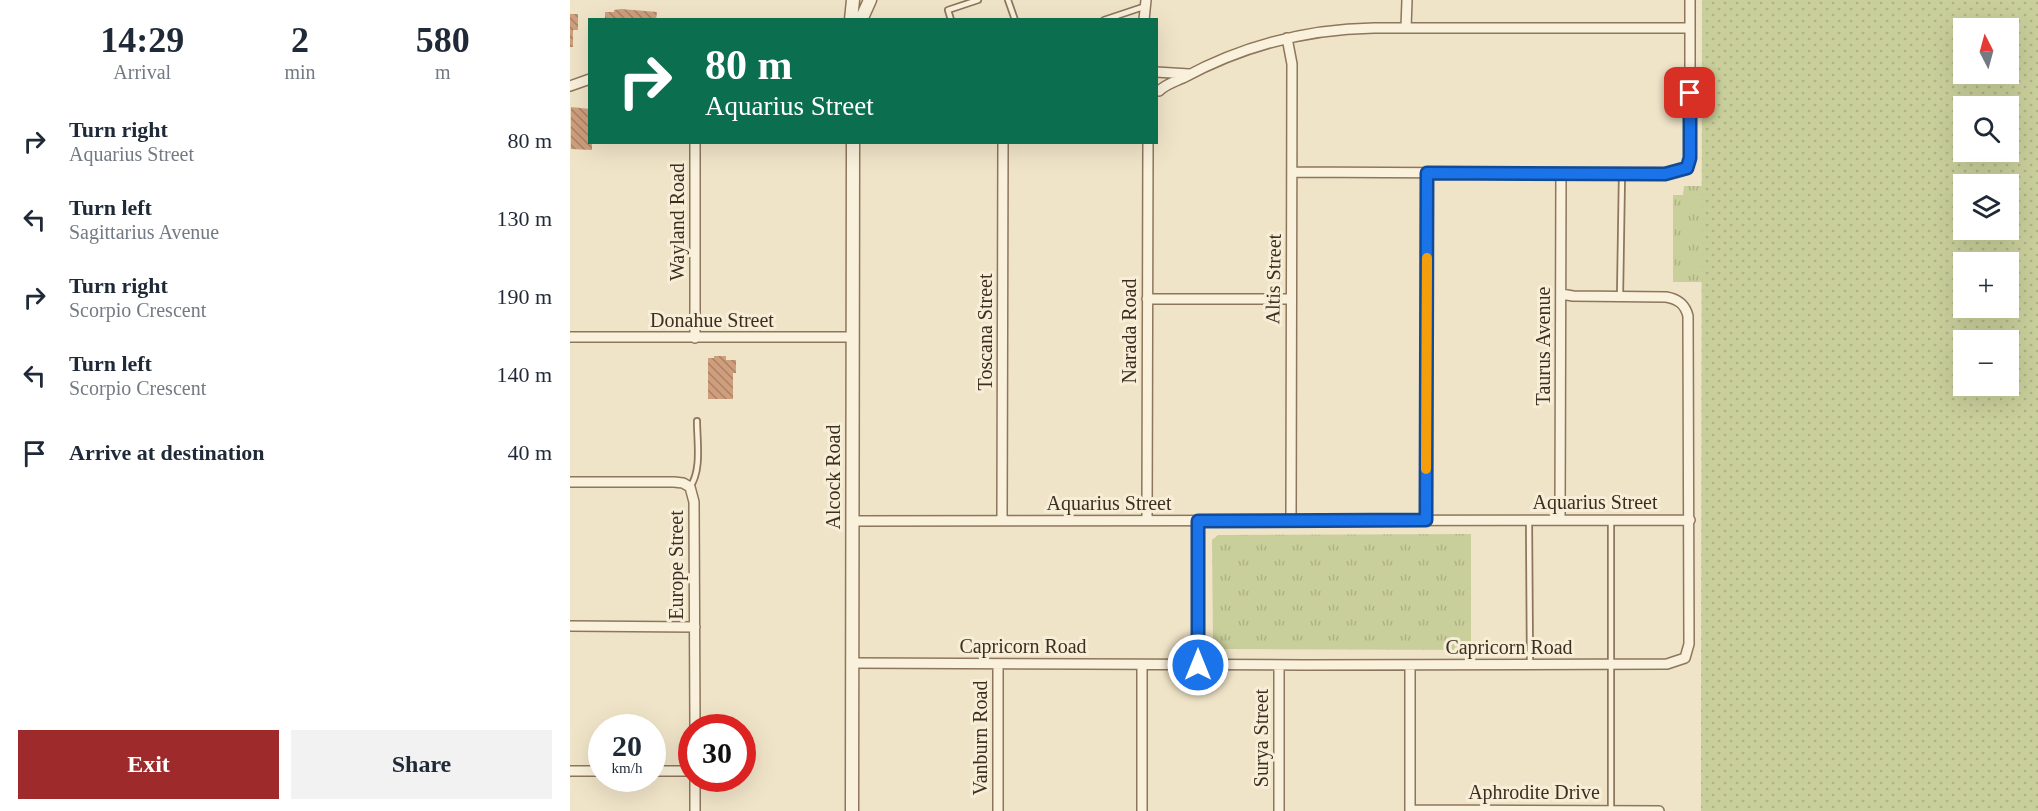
<!DOCTYPE html>
<html lang="en">
<head>
<meta charset="utf-8">
<style>
	:root { --surface:#fff; --page:#f2f2f3; --text:#1f2937; --muted:#747a83; --accent:#9e2a2b }
	body { margin:0; font-family:"Times New Roman",serif; background:var(--page); color:var(--text); height:100vh; display:flex; flex-direction:column; font-size:22px; white-space:nowrap }
	* { box-sizing:border-box; margin:0 }
	p { font-size:20px; color:var(--muted) }
	.icon { flex:none; width:33px; height:33px; fill:none; stroke:currentColor; stroke-width:2; stroke-linecap:round; stroke-linejoin:round }
	.map { position:relative; flex:1; overflow:hidden }
	.sheet { display:flex; flex-direction:column; background:var(--surface); width:570px }
	.sheet>* { flex:none }
	.top-card { position:absolute; left:18px; top:18px; width:570px; height:126px; border-radius:0px; box-shadow:0 6px 24px #0002; background:#0b6e4f; color:#fff; overflow:hidden }
	.needle { width:39px; rotate:354deg }
	.fabs { position:absolute; left:1383px; top:18px; display:grid; gap:12px }
	.fabs a { display:grid; place-items:center; width:66px; height:66px; border-radius:0px; background:var(--surface); box-shadow:0 6px 24px #0002; font-size:30px }
	.speed { position:absolute; left:18px; top:714px; display:flex; gap:12px; font-size:30px; font-weight:700; text-align:center }
	.speed>* { display:grid; place-content:center; width:78px; height:78px; border-radius:50%; background:var(--surface); box-shadow:0 6px 24px #0002; line-height:1 }
	.speed small { font-size:15px; font-weight:400 }
	.speed .limit { border:9px solid #d22; background:#fff; color:#111 }
	.pin { position:absolute; display:grid; place-items:center; width:51px; height:51px; color:#fff; margin:-26px; border-radius:12px; box-shadow:0 3px 9px #0006 }
	.me { position:absolute; width:66px; margin:-33px; rotate:0deg; stroke-linejoin:round; filter:drop-shadow(0 0 4px #0008) }
	.turn { display:flex; align-items:center; gap:21px; height:126px; padding:0 18px; font-size:27px }
	.turn .icon { width:78px; height:78px; stroke-width:2.5 }
	.turn b { display:block; font-size:42px; line-height:51px }
	.eta { display:flex; justify-content:space-evenly; align-items:center; height:102px; text-align:center }
	.eta b { font-size:36px; font-weight:700; line-height:42px }
	.cta { display:flex; gap:12px; margin-top:auto; padding:12px 18px }
	.cta a { flex:1; height:69px; border-radius:0px; background:var(--accent); color:#fff; font-size:24px; font-weight:700; line-height:69px; text-align:center }
	.cta a+a { background:var(--page); color:var(--text) }
	ul { padding:0; list-style:none }
	li { display:flex; align-items:center; gap:18px; height:78px; padding:0 18px }
	li div { flex:1 }
	li b { display:block; font-size:22px }
	li em { font-style:normal }
	main { display:flex; flex:1; min-height:0 }
	.map>svg:first-child { display:block }
</style>
</head>
<body>
<main>
<section class="sheet">
<div class="eta">
<div><b>14:29</b><p>Arrival</p></div>
<div><b>2</b><p>min</p></div>
<div><b>580</b><p>m</p></div>
</div>
<ul>
<li><svg class="icon" aria-label="right" viewBox="0 0 24 24"><path d="M7 20v-9h11M14 6l5 5-5 5"/></svg><div><b>Turn right</b><p>Aquarius Street</p></div><em>80 m</em></li>
<li><svg class="icon" aria-label="left" viewBox="0 0 24 24"><path d="M17 20v-9H6M10 6l-5 5 5 5"/></svg><div><b>Turn left</b><p>Sagittarius Avenue</p></div><em>130 m</em></li>
<li><svg class="icon" aria-label="right" viewBox="0 0 24 24"><path d="M7 20v-9h11M14 6l5 5-5 5"/></svg><div><b>Turn right</b><p>Scorpio Crescent</p></div><em>190 m</em></li>
<li><svg class="icon" aria-label="left" viewBox="0 0 24 24"><path d="M17 20v-9H6M10 6l-5 5 5 5"/></svg><div><b>Turn left</b><p>Scorpio Crescent</p></div><em>140 m</em></li>
<li><svg class="icon" aria-label="arrive" viewBox="0 0 24 24"><path d="M6 21V4h12l-3 4 3 4H6"/></svg><div><b>Arrive at destination</b></div><em>40 m</em></li>
</ul>
<div class="cta"><a>Exit</a><a>Share</a></div>
</section>
<div class="map">
<svg width="1468" height="811" viewBox="0 0 1468 811">
	<defs>
		<pattern id="grass-dots" width="8" height="8" patternUnits="userSpaceOnUse" patternTransform="scale(1.5)"><rect width="8" height="8" fill="#c9cf9b"/><path d="M2 2h.1M6 6h.1" fill="none" stroke="#aeb285" stroke-width="1.8" stroke-linecap="round"/></pattern>
		<pattern id="park-tufts" width="24" height="20" patternUnits="userSpaceOnUse" patternTransform="scale(1.5)"><rect width="24" height="20" fill="#c9cf9b"/><path d="M3 7l-1-3M5 7V3M7 7l1-3M15 17l-1-3M17 17v-4M19 17l1-3" fill="none" stroke="#aeb285"/></pattern>
		<pattern id="building-back-hatch" width="6" height="6" patternUnits="userSpaceOnUse" patternTransform="scale(1.5)"><rect width="6" height="6" fill="#cf9f7d"/><path d="M-1 5l2 2M0 0l6 6M5-1l2 2" fill="none" stroke="#a98266"/></pattern>
	</defs>
	<rect width="100%" height="100%" fill="#f0e4c8"/>
	<path fill="url(#grass-dots)" fill-rule="evenodd" d="M1132,0H1468V811H1131ZM1394,28H1438V74H1394ZM1394,106H1438V152H1394ZM1394,184H1438V230H1394ZM1394,262H1438V308H1394ZM1394,340H1438V386H1394Z"/>
	<path fill="url(#park-tufts)" d="M1114,186H1132V282H1103V195H1113Z
		M901,534V650L648,649L643,644L642,540L648,535Z"/>
	<path fill="url(#building-back-hatch)" d="M51,9L87,12L86,20H35V12H44V10Z
		M0,14H8V30H3V47H0Z
		M1,107L20,109V142H22V150L1,149Z
		M144,356H156V360H166V373H163V399H138V358H144Z"/>
	<g fill="none" stroke-linecap="round" stroke-linejoin="round">
		<g stroke="#8d765c" stroke-width="8">
			<path id="service" d="M438,0L445,20
				M381,20L378,10L408,0
				M534,20L576,6
				M1050,297L1052,173
				M120,487C132,470 127,442 127,421
				M959,520L960,664
				M1041,810V520"/>
		</g>
		<g stroke="#8d765c" stroke-width="12">
			<path id="minor" d="M574,20L576,0
				M836,28L837,0
				M717,38L722,64L721,521
				M586,72L619,74
				M0,86L20,79
				M589,91C596,84 604,82 613,78C672,46 737,29 804,28H1120
				M125,142V338
				M722,172L1095,174L1117,168L1120,158V0
				M577,299H721
				M0,337H283
				M0,482H104L113,483L120,487L124,502L125,728
				M577,520L578,142
				M857,520V173
				M990,520L991,173
				M283,521L1120,520
				M432,521L433,142
				M628,521V665
				M0,626L125,627
				M283,663L734,665L1097,664L1115,658L1119,644L1118,316C1115,304 1108,299 1096,297L1003,296L991,294
				M709,665V811
				M0,771H32
				M82,771H122
				M840,810L1089,811
				M125,811V778
				M428,811V665
				M572,811V665
				M840,811V665"/>
		</g>
		<g stroke="#8d765c" stroke-width="15">
			<path id="tertiary" d="M281,20L283,0
				M291,20L300,0
				M282,811L283,142"/>
		</g>
		<use href="#service" stroke="#faf1dc" stroke-width="4.5"/>
		<use href="#minor" stroke="#faf1dc" stroke-width="9"/>
		<use href="#tertiary" stroke="#faf1dc" stroke-width="12"/>
	</g>
	<g fill="none" stroke-linecap="round" stroke-linejoin="round">
		<g stroke="#114b97" stroke-width="15">
			<path id="route" d="M628,665V521L856,520L857,173L1095,174L1117,168L1120,158V93"/>
		</g>
		<use href="#route" stroke="#1a73e8" stroke-width="10"/>
		<path stroke="#f59e0b" stroke-width="10" d="M856,469L857,258"/>
	</g>
	<g text-anchor="middle" dominant-baseline="central" stroke-width="6" stroke-linejoin="round" paint-order="stroke">
		<g font-size="20" fill="#3d2e20" stroke="#f7eed8">
			<text transform="translate(107 222) rotate(-90)">Wayland Road</text>
			<text transform="translate(703 279) rotate(-89)">Altis Street</text>
			<text x="142" y="320">Donahue Street</text>
			<text transform="translate(559 331) rotate(-90)">Narada Road</text>
			<text transform="translate(415 332) rotate(-90)">Toscana Street</text>
			<text transform="translate(973 346) rotate(-90)">Taurus Avenue</text>
			<text transform="translate(263 477) rotate(-90)">Alcock Road</text>
			<text x="1025" y="502">Aquarius Street</text>
			<text x="539" y="503">Aquarius Street</text>
			<text transform="translate(106 565) rotate(-90)">Europe Street</text>
			<text x="453" y="646">Capricorn Road</text>
			<text x="939" y="647">Capricorn Road</text>
			<text transform="translate(410 738) rotate(-90)">Vanburn Road</text>
			<text transform="translate(691 738) rotate(-90)">Surya Street</text>
			<text x="964" y="792">Aphrodite Drive</text>
		</g>
	</g>
</svg>
<div class="fabs">
<a><svg class="needle" viewBox="-14 -14 28 28"><path d="M0-13l5 13h-10z" fill="#e53935"/><path d="M0 13l5-13h-10z" fill="#747a83"/></svg></a>
<a><svg class="icon" aria-label="search" viewBox="0 0 24 24"><circle cx="10" cy="10" r="6"/><path d="M15 15l6 6"/></svg></a>
<a><svg class="icon" aria-label="layers" viewBox="0 0 24 24"><path d="M12 4l9 5-9 5-9-5zM3 14l9 5 9-5"/></svg></a>
<a>+</a>
<a>−</a>
</div>
<div class="speed"><div>20<small>km/h</small></div><div class="limit">30</div></div>
<div class="pin" style="left:1120px;top:93px;background:#d93025"><svg class="icon" aria-label="arrive" viewBox="0 0 24 24"><path d="M6 21V4h12l-3 4 3 4H6"/></svg></div>
<svg class="me" style="left:628px;top:665px" viewBox="-20 -20 40 40"><circle r="17" fill="#1a73e8" stroke="#fff" stroke-width="3"/><path d="M0-11L8 9 0 5-8 9z" fill="#fff"/></svg>
<div class="top-card">
<div class="turn"><svg class="icon" aria-label="right" viewBox="0 0 24 24"><path d="M7 20v-9h11M14 6l5 5-5 5"/></svg><div><b>80 m</b>Aquarius Street</div></div>
</div>
</div>
</main>
</body>
</html>
